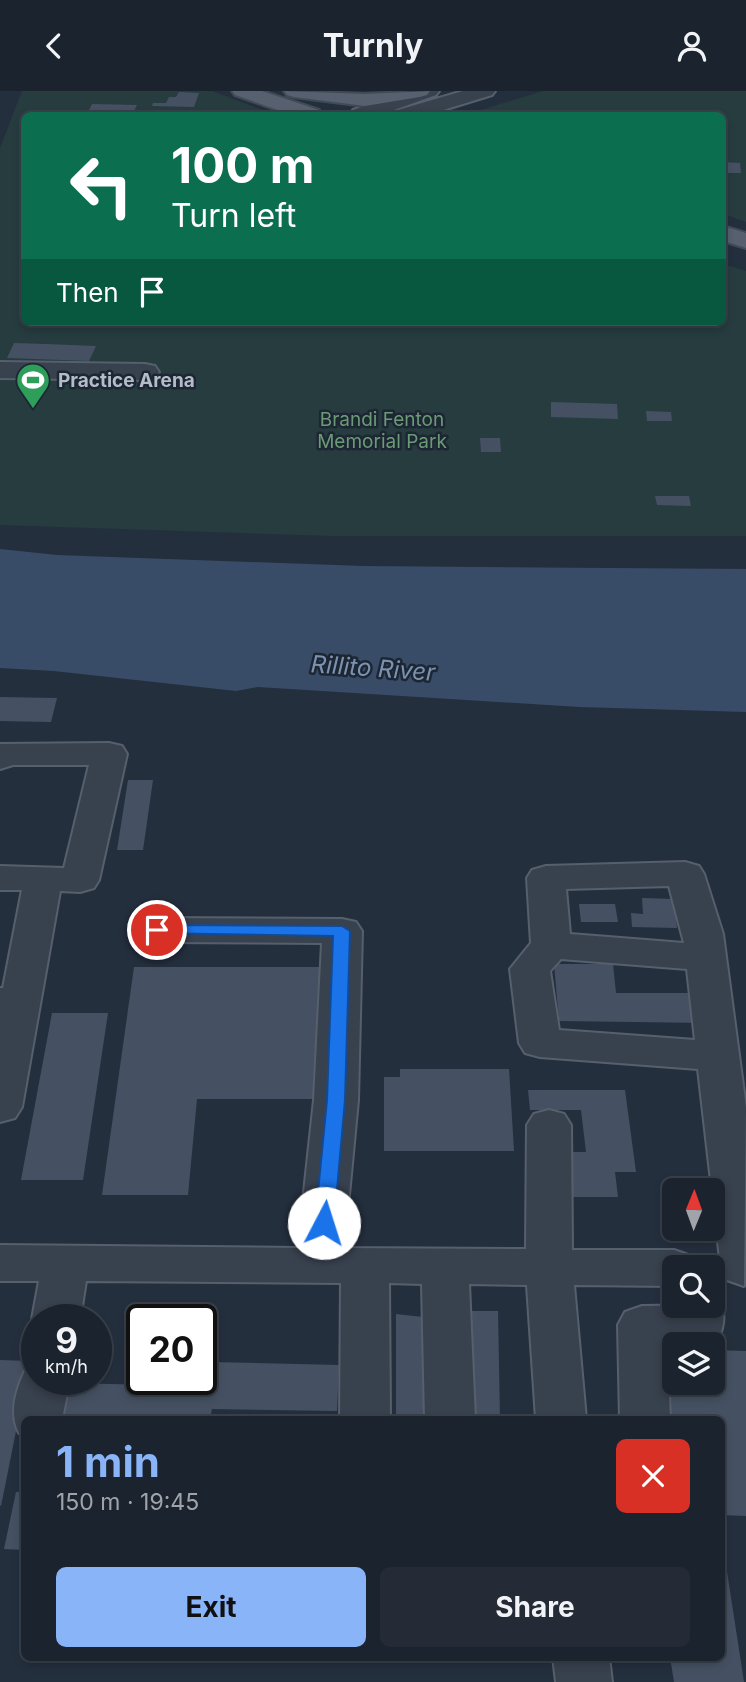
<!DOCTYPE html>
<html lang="en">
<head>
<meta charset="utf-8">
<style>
	:root { --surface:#1b232e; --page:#242b36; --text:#f1f3f6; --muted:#a0a4aa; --line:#39404a; --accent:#8ab4f8 }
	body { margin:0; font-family:Inter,sans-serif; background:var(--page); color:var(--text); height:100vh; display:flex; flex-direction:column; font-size:26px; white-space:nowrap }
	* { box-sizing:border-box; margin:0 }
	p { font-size:23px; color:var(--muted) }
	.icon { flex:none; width:38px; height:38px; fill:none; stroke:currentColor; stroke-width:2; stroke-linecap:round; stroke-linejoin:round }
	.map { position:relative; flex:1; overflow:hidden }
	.sheet { position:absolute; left:21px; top:1325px; width:704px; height:245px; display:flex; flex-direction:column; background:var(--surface); border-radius:10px; box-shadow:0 4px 10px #0003,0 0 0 2px var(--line) }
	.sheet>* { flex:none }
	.guide { position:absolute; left:21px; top:21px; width:705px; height:214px; border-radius:10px; box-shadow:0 4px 10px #0003,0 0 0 2px var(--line); background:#0b6e4f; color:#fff; overflow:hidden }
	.needle { width:46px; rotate:1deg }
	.controls { position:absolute; left:662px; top:1087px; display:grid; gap:14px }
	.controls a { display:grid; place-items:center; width:63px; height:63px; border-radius:10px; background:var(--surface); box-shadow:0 4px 10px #0003,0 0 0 2px var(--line); font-size:35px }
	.speed { position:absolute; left:21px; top:1213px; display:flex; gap:14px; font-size:35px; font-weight:700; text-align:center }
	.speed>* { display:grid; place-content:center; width:91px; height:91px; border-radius:50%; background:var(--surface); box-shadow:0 4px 10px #0003,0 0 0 2px var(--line); line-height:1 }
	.speed small { font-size:18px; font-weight:400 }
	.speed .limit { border:4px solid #111; border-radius:10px; background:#fff; color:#111 }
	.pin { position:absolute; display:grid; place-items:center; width:60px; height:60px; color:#fff; margin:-30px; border:4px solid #fff; border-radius:50%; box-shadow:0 2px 7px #0007 }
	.me { position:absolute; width:77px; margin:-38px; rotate:5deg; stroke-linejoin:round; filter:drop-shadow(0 0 5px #0008) }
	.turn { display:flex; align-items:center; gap:24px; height:147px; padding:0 35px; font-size:32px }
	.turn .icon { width:91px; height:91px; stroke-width:2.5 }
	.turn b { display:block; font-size:49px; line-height:60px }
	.then { display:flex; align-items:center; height:66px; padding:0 35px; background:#0003; gap:14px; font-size:26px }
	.round { display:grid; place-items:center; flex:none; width:74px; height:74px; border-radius:10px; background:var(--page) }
	.headline { display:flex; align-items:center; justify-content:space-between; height:119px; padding:0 35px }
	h1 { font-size:42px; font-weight:700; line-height:52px; color:var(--accent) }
	.button { display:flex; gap:14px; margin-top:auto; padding:14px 35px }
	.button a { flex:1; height:80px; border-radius:10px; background:var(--accent); color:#111; font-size:28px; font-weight:700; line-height:80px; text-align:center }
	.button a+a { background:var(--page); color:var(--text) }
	header { display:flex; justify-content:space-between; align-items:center; height:91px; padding:0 35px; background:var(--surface); font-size:32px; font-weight:700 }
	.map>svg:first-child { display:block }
</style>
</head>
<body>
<header><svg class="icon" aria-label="back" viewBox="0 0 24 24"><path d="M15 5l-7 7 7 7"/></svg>Turnly<svg class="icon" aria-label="person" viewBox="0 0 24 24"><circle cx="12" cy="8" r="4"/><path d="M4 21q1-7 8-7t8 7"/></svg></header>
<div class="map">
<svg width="746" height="1591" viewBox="0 0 746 1591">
	<rect width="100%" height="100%" fill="#242f3e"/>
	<path fill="#263c3f" d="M22,0H212L276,24H24V231H723V173L746,180V445H333L0,434V57Z
		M543,0H746V131L723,123V24H464Z"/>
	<path fill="#394c67" d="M0,458L57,464L362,475L746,478V621L580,616L258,596L236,600L54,580L0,577Z"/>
	<path fill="#455162" d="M179,1L199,2L194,16L152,15L153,12H166L169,6H176Z
		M92,13L137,14L134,20L89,19Z
		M723,71L740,72L741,82H723Z
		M14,252L47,253L96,255L89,270L7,267Z
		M551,311L617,313L618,328L551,326Z
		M646,320L671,321L672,330H647Z
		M480,347H500L501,361H481Z
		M655,405H689L691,415L657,414Z
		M0,606L57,607L51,631L0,630Z
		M128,689H153L143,759H117Z
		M642,807L674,808L677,837L632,836L631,822L643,823Z
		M579,813H615L618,831H581Z
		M554,873H613L616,902H704L709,932L559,930Z
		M134,876H323L319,1008H197L188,1104H102Z
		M52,922H108L83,1089H21Z
		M400,978H509L514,1060H384V986H400Z
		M528,999H625L636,1081H615L618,1106H568L564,1061H586L581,1019H530Z
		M462,1220H498L500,1328H463Z
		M396,1223L423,1226L427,1328H396Z
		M650,1258H674V1292H712V1259L746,1260V1425L721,1424V1328H657Z
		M0,1269L30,1270L1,1415L0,1414Z
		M210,1271L339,1274L337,1320L212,1318L210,1328H54L61,1292L208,1295Z
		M16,1401H24V1459L4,1458Z
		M721,1461H724L744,1591H674L670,1566H721Z"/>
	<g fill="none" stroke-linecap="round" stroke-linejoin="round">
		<g stroke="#565f6c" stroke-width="4">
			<path id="minor" d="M409,0H439L436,4L380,24H350L353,19Z
				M463,0H495L492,4L427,24H395L398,19Z
				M0,271L145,273L155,275L159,281L155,287L145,289L0,287Z
				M109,652L122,655L127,663L99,789L94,797L80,801L60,800L22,1016L15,1027L0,1031V897H3L22,799H0V775L64,777L89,674H13L0,678V653Z
				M685,771L699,775L704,783L723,843L746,1017L744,1195L727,1189L721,1177L698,978L540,966L525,962L519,952L510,878L531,852L527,787L532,779L546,775ZM669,795L684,852L570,843L566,798ZM561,868L687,878L695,949L559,939L550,880Z
				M157,827L342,828L356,831L362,840L358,1009L344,1157L526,1158L527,1034L534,1023L549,1019L564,1023L571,1034L572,1159H674L691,1165L697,1176H674V1195L574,1194L586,1328H536L527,1194L469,1193L475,1328H425L422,1193L389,1192L390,1328H340L341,1192L86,1190L80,1228H37V1237L32,1228L39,1190H0V1154L298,1157L314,1009L322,852L157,851L143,848L137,839L143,830Z
				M712,1200C726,1213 726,1232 718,1248L703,1253H667L670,1328H620L618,1234L625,1221L642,1215L712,1214Z
				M37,1271V1288H70L62,1328H24V1344L19,1342C8,1321 17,1295 28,1274Z
				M553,1566H609L612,1591H556Z"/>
		</g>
		<g stroke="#414a57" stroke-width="4">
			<path id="major" d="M232,0H262L319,19L322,24H292L235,4Z
				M284,0L365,3L430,0L427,4L420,6L365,15L294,6L287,4Z
				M723,135L746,142V157L723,150Z"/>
		</g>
		<use href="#minor" fill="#38414e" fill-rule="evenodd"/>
		<use href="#major" fill="#56606e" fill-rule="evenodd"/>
	</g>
	<path fill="#1a73e8" stroke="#114b97" stroke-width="2" d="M157,834L342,835L350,840L345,1009L334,1132L331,1137H318L315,1132L327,1009L333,845L151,842L149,839L151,835Z"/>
	<defs>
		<g id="stadium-pin" transform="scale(1.75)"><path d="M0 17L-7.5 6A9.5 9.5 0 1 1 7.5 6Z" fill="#2e9e5b" stroke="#1d2633"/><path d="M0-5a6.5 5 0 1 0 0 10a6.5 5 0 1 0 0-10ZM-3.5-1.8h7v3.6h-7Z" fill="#fff"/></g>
	</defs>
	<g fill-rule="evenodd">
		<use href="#stadium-pin" x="33" y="289"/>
	</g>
	<g text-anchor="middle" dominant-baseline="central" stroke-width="5" stroke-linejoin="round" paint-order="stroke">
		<g font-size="19" font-weight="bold" fill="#b4bcc9" stroke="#1d2633" text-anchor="start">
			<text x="58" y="289">Practice Arena</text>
		</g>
		<g font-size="19" fill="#6b9a76" stroke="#1d2633">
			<text x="382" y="328">Brandi Fenton<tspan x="382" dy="22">Memorial Park</tspan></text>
		</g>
		<g font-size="24" font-style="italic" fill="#7c92b1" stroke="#1d2633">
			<text transform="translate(373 577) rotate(4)">Rillito River</text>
		</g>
	</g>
</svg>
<div class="controls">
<a><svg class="needle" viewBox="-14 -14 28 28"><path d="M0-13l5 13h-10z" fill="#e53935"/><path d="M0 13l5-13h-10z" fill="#a0a4aa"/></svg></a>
<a><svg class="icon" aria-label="search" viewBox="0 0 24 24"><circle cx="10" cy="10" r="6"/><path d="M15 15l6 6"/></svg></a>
<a><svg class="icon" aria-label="layers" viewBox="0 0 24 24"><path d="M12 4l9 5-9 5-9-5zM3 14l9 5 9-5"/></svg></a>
</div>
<div class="speed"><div>9<small>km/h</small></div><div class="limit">20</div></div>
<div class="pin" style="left:157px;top:839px;background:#d93025"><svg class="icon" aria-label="arrive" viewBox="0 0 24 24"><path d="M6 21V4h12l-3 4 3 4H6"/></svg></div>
<svg class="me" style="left:324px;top:1132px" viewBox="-20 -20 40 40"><circle r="19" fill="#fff"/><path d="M0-13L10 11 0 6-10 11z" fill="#1a73e8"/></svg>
<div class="guide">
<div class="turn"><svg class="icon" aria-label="left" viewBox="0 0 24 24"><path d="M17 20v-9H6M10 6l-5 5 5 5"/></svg><div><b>100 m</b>Turn left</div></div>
<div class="then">Then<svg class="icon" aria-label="arrive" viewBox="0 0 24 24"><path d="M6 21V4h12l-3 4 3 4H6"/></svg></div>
</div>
<section class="sheet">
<div class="headline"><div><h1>1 min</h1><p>150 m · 19:45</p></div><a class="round" style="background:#d93025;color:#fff"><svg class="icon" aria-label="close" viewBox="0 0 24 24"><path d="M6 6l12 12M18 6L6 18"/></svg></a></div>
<div class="button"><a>Exit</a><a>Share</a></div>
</section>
</div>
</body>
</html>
